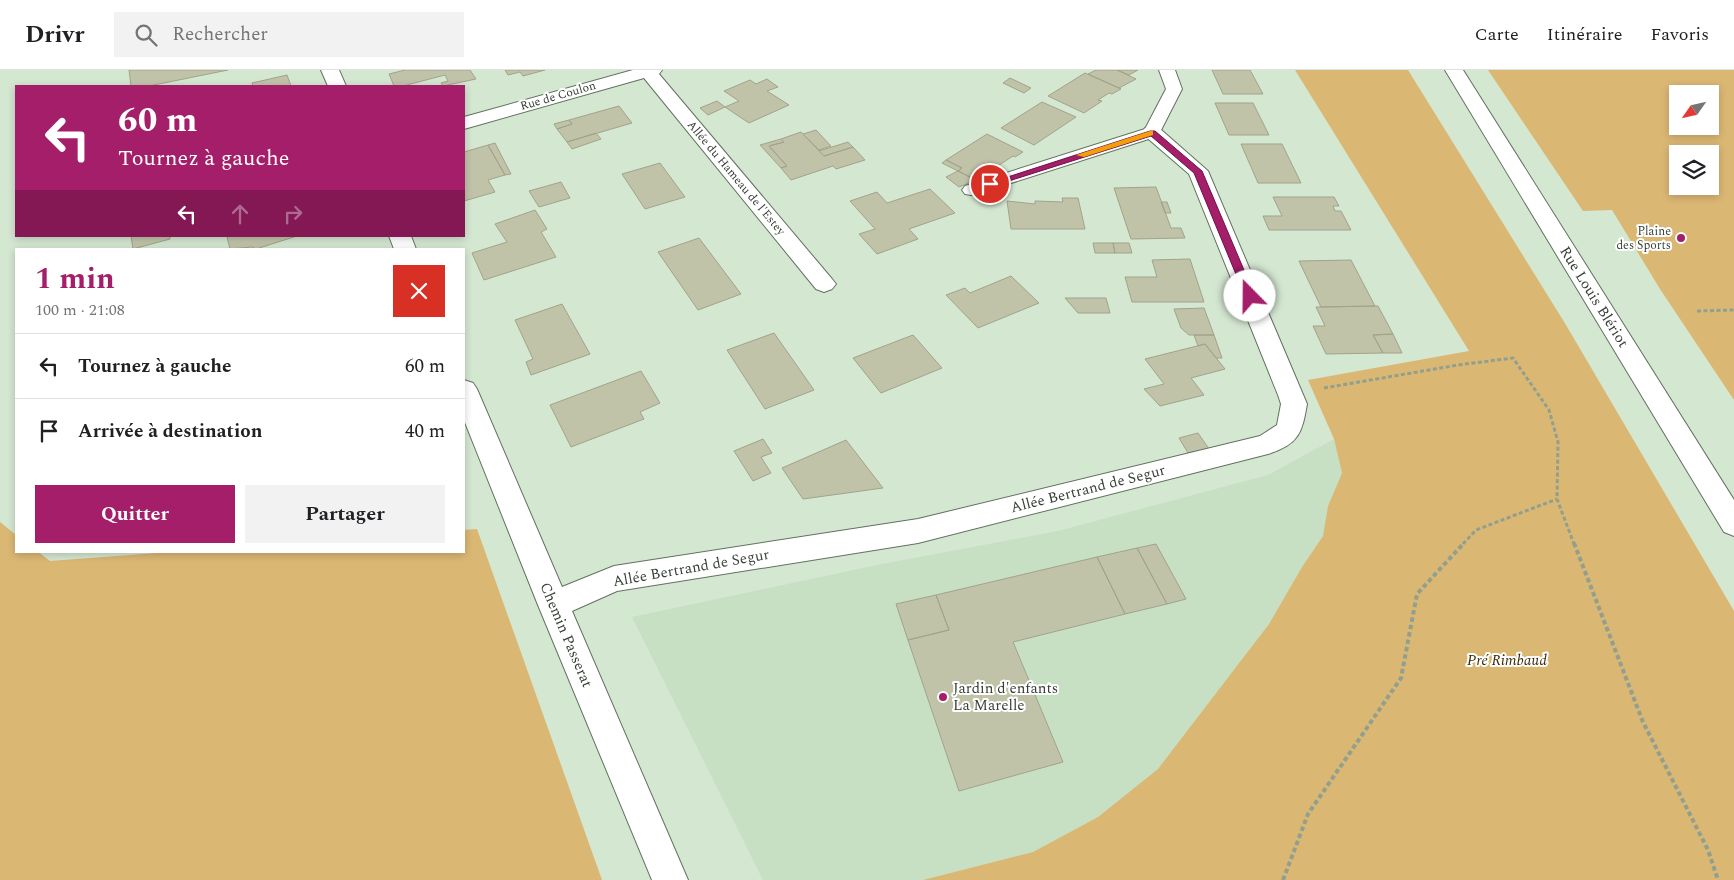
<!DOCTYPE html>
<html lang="fr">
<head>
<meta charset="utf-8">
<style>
	:root { --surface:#fff; --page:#f2f2f2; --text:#202124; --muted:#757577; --line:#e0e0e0; --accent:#a41e69 }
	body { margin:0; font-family:Spectral,serif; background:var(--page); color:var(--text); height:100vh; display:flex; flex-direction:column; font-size:19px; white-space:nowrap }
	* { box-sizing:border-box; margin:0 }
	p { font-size:16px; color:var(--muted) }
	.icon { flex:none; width:28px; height:28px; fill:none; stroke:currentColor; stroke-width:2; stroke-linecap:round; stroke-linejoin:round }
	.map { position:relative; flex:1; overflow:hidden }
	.drawer { position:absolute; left:15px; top:178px; width:450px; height:305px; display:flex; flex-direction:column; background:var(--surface); border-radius:0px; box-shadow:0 2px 8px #0003 }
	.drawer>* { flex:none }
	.guide { position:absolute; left:15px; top:15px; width:450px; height:152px; border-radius:0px; box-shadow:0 2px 8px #0003; background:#a41e69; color:#fff; overflow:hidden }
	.needle { width:32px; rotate:236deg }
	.buttons { position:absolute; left:1669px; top:15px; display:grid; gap:10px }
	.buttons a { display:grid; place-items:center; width:50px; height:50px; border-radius:0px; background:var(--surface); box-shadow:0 2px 8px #0003; font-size:25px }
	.pin { position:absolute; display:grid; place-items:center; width:42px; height:42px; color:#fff; margin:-21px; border:2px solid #fff; border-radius:50%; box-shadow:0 1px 5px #0007 }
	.me { position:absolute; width:55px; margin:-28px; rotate:338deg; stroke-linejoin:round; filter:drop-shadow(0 0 4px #0008) }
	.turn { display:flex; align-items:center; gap:18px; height:105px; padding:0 20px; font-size:22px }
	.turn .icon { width:65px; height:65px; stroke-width:2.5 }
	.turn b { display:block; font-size:35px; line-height:42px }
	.lanes { display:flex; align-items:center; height:48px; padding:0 20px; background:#0003; justify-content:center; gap:25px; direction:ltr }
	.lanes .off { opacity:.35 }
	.round { display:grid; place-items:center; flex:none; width:52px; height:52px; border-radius:0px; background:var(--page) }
	.overview { display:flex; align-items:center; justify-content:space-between; height:85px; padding:0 20px }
	h1 { font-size:30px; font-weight:700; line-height:38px; color:var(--accent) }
	.button { display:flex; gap:10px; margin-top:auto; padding:10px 20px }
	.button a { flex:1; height:58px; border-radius:0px; background:var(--accent); color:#fff; font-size:20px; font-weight:700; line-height:58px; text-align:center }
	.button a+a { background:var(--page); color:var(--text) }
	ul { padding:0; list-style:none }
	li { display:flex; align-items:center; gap:15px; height:65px; padding:0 20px; border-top:1px solid var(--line) }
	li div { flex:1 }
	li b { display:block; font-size:19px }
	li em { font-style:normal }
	header { display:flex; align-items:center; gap:30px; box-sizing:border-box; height:70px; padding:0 25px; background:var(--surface); border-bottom:1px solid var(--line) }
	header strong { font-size:24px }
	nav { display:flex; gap:28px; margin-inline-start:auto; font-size:18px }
	.search { width:350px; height:45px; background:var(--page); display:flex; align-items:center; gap:12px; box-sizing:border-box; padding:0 18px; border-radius:0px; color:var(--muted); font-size:19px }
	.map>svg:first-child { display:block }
</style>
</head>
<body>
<header>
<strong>Drivr</strong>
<div class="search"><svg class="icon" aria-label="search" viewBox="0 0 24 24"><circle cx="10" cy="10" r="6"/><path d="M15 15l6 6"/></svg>Rechercher</div>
<nav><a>Carte</a><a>Itinéraire</a><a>Favoris</a></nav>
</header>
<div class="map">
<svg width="1734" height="810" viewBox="0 0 1734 810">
	<rect width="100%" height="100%" fill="#d4e7d1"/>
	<path fill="#c7dfc3" d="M1334,369L1342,403L1328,436L1323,466L1302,497L1269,554L1158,700L1098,747L1033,782L923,810H763L632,547L877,495L1058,461L1268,405Z"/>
	<path fill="#dbb774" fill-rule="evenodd" d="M1295,0H1408L1566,255L1734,541V810H923L1033,782L1098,747L1158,699L1269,554L1302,497L1323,466L1328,436L1342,403L1334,369L1308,310L1469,281Z
		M1488,0H1734V330L1660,219L1612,140L1583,141ZM1678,24H1710V56H1678ZM1678,84H1710V116H1678Z
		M0,452L16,465V481H37L50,491L184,481H464V460L477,459L602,810H0Z"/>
	<path fill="#c1c3a9" stroke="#a1a38a" d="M129,0H228L149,16H131Z
		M405,0H470L476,9L443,16L441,13L448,11L445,5L403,16H394L389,4Z
		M505,0H545L523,6L520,2L508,5Z
		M1096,0H1117L1136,9L1119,18L1088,4Z
		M1117,0H1138L1129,5Z
		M1212,0H1250L1263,24H1223Z
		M1085,3L1121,19L1112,24L1109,23L1098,30L1102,31L1084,43L1048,26Z
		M287,5L291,16H253L252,13Z
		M1010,8L1031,18L1024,23L1003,13Z
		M767,9L778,17L767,21L789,35L749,53L725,37L739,31L724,21L750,10L756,14Z
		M717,31L725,37L708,45L700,38Z
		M1042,32L1076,47L1034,75L1001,58Z
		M1215,33H1253L1269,65H1229Z
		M619,36L632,53L567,72L557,59L572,54L569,50Z
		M569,50L572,54L557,59L554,54Z
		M816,60L831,76L819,80L803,64Z
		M801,62L824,86L853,77L865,90L836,99L833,96L791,110L781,98L787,96L769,76L784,72L781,69Z
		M596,63L601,69L572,79L567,72Z
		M987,64L1023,82L1015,87L1013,86L976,110L958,101L962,98L946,90Z
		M781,69L784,72L769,76L787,96L781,98L760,75Z
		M848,72L853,77L824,86L819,81Z
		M495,73L511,104L505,105L488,75Z
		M1241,74H1282L1301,113H1258Z
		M488,75L505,105L488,110L495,122L464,131V82Z
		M946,90L962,98L958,101L942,93Z
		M660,93L685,127L645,139L622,104Z
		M958,101L976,110L959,117L946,107Z
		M561,112L570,128L539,137L529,121Z
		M1156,117L1171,158H1181L1185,168L1131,169L1114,118Z
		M930,119L955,143L909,159L918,169L877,184L859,164L875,159L850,131L877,122L887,133Z
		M1273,127H1334L1339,136H1333L1335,141H1341L1351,160H1269L1263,146H1282Z
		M1062,128H1078L1085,159H1011L1007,131L1035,134V131L1063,132Z
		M1161,132H1167L1171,143H1165Z
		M535,140L547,159L541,162L556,187L484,210L472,183L507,172L495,154Z
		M131,166H170V169L133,179Z
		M231,166H297L256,179L252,177L230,179L227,167Z
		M699,168L741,224L698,240L658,182Z
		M1093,173H1113L1115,183H1095Z
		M1113,173H1129L1132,183H1115Z
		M1190,189L1204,232H1132L1125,207H1157L1152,190Z
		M1351,190L1375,236L1321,237L1299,191Z
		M1011,206L1039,233L978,258L946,225L965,218L970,223Z
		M1065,228H1106L1110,243H1078Z
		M562,234L590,284L531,305L526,292L533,289L515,250Z
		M1378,236L1393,264L1373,265L1383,283L1326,284L1313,256H1325L1316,237Z
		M1204,238L1214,265H1189L1181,258L1174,239Z
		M774,263L814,320L765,339L727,280Z
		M1393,264L1402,283H1383L1373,265Z
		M913,265L942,298L881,323L853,288Z
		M1194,265H1214L1222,288H1216L1205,274L1198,276Z
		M1205,274L1225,299L1191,308L1204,325L1160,336L1144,319L1164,314L1145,289Z
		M641,301L660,333L640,342L644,349L571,377L550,335Z
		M1198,363L1209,379L1188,383L1179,368Z
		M763,369L772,383L761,387L771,403L753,411L734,381Z
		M846,370L883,418L803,429L782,398Z
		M1156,474L1186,529L1167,534L1137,478Z
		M1137,478L1167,534L1125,544L1097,487Z
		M1097,487L1125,544L1013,572L1063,692L959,721L908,570L949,560L936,525Z
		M936,525L949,560L908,570L896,534Z"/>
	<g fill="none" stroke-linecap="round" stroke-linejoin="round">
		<g stroke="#61725f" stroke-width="2">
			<path id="service" d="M1159,0H1175L1182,19L1158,66L977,124L971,125L965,124L962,120L965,116L1145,59L1166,19Z"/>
		</g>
		<g stroke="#61725f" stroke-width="2">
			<path id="minor" d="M321,0H339L346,16H328Z
				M633,0H662L659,4L832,209L836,214L832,219L824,222L816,219L644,8L464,59V47Z
				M1152,56L1159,58L1208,101L1307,334C1302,363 1299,374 1268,384L918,473L617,521L572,541L688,810H652L538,535L464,350V310L473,313L477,319L562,517L614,496L918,449L1260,366L1277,355L1281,334L1278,325L1189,104L1145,66L1142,62L1145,58Z
				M389,166H411L416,179H394Z"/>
		</g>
		<g stroke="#61725f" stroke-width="2">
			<path id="tertiary" d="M1445,0H1463L1734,430V466L1724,462Z"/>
		</g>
		<path stroke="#919f8f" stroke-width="3" stroke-dasharray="4 2.5" stroke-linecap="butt" d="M1697,241L1734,240
			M1324,318L1458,295L1513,288L1549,340L1558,372L1557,429L1574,474
			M1463,474L1476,460L1557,429"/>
		<path stroke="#919f8f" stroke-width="4" stroke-dasharray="4.5 3" stroke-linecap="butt" d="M1574,473L1643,652L1708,780L1718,810
			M1283,810L1308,744L1401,608L1417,524L1464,473"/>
		<use href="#service" fill="#fff" fill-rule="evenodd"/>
		<use href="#minor" fill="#fff" fill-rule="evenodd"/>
		<use href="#tertiary" fill="#fff" fill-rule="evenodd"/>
	</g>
	<path fill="#a41e69" stroke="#6b1444" d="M1150,61H1155L1202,101L1255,226L1253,228H1247L1245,226L1194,103L1151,66L993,116L986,114Z"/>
	<path fill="#f59e0b" d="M1150,61H1153V65L1084,87L1076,85Z"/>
	<g fill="#a41e69" stroke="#fff" stroke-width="2">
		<circle cx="1681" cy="168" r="5"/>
		<circle cx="943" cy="627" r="5"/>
	</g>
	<g text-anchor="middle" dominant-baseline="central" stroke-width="4" stroke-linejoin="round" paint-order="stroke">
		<g font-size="12" fill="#373f36" stroke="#fff">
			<text transform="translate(558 26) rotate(-16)">Rue de Coulon</text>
			<text transform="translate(736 108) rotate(50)">Allée du Hameau de l'Estey</text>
		</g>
		<g font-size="12" fill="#373f36" stroke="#fff" text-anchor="end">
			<text x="1671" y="161">Plaine<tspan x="1671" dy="14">des Sports</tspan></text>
		</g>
		<g font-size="15" fill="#373f36" stroke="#fff">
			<text transform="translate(1594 227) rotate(58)">Rue Louis Blériot</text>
			<text transform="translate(1088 419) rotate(-14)">Allée Bertrand de Segur</text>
			<text transform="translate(691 498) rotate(-10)">Allée Bertrand de Segur</text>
			<text transform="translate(566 565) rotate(67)">Chemin Passerat</text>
		</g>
		<g font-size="15" font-style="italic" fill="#3c2a06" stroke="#fff">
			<text x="1507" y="590">Pré Rimbaud</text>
		</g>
		<g font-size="15" fill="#373f36" stroke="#fff" text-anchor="start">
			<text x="953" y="618">Jardin d'enfants<tspan x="953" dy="17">La Marelle</tspan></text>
		</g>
	</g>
</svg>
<div class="buttons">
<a><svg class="needle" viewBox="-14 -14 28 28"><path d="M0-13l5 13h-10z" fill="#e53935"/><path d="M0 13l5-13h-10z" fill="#757577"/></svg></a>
<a><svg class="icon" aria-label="layers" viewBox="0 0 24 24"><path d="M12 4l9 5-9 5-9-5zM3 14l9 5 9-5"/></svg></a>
</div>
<div class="pin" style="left:990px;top:114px;background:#d93025"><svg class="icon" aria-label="arrive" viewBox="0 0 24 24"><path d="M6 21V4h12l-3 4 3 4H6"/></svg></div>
<svg class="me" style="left:1250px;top:226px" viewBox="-20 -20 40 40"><circle r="19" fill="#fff"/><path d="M0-13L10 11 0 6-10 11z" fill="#a41e69"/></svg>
<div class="guide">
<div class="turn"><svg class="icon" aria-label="left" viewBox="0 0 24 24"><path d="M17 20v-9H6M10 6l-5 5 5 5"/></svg><div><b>60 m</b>Tournez à gauche</div></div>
<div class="lanes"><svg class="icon" aria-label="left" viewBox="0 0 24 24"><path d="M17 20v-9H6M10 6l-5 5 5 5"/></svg><svg class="icon off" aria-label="ahead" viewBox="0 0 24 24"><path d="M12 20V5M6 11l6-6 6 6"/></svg><svg class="icon off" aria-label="right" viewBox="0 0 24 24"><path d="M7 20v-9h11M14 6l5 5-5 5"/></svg></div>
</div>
<section class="drawer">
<div class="overview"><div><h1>1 min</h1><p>100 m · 21:08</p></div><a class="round" style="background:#d93025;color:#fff"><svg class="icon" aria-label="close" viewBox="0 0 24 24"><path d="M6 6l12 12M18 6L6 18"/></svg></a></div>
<ul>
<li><svg class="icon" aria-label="left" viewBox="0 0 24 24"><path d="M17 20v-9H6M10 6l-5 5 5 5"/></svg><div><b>Tournez à gauche</b></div><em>60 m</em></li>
<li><svg class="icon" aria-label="arrive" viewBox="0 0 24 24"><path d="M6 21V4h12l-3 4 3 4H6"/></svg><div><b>Arrivée à destination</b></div><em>40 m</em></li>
</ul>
<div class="button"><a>Quitter</a><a>Partager</a></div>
</section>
</div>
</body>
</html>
